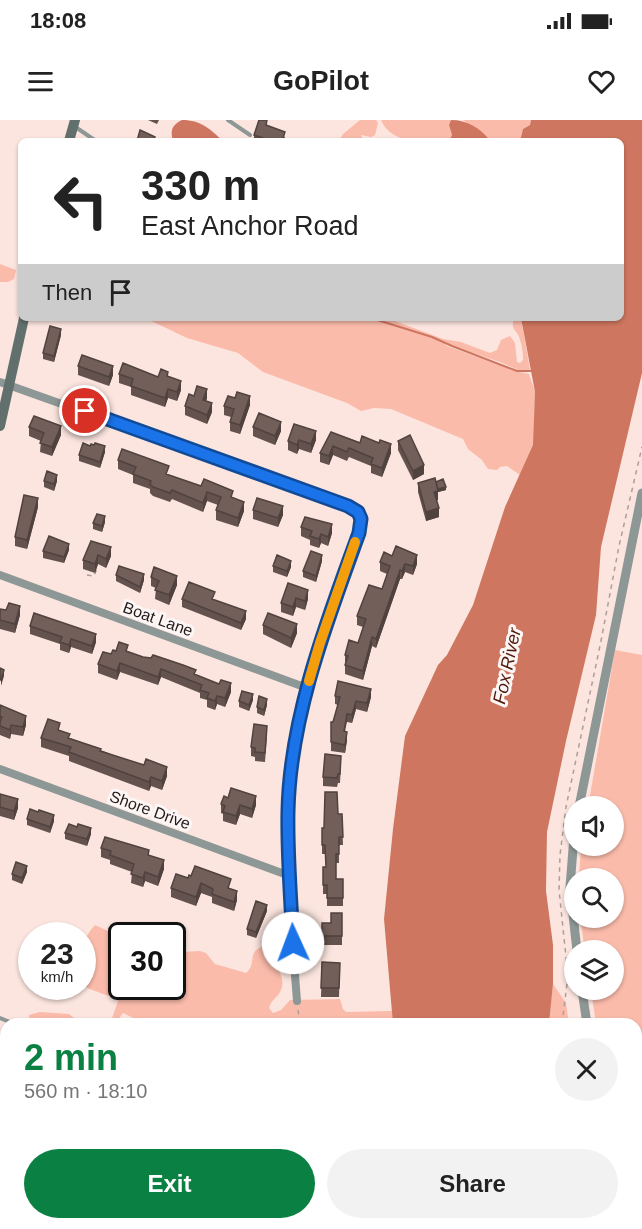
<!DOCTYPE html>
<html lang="en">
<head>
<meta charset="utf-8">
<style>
	:root { --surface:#fff; --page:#f2f2f2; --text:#222; --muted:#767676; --accent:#0b8043 }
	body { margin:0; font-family:Arial,sans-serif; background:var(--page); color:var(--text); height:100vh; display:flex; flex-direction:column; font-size:22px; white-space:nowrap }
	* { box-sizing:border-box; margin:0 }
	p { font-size:20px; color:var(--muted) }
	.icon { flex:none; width:33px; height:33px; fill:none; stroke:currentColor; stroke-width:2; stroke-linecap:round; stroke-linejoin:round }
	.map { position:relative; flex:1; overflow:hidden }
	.panel { position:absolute; left:0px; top:898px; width:642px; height:212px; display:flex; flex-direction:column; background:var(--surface); border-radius:18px 18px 0 0; box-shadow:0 2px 4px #0004 }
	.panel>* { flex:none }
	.banner { position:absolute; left:18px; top:18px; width:606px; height:183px; border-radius:9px; box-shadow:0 2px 4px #0004; background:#fff; color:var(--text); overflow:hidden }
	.tools { position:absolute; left:564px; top:676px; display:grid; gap:12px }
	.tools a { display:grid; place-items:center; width:60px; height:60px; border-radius:50%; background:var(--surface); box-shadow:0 2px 4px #0004; font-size:30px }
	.speed { position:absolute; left:18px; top:802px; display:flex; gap:12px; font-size:30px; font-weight:700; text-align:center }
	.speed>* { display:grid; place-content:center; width:78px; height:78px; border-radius:50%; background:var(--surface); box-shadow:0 2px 4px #0004; line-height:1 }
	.speed small { font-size:15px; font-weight:400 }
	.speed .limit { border:3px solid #111; border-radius:9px; background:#fff; color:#111 }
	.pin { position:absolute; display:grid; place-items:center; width:51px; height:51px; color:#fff; margin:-26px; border:3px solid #fff; border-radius:50%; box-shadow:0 2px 6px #0007 }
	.me { position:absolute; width:66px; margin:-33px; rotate:358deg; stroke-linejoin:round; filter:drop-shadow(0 0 4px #0008) }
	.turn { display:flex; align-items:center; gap:21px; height:126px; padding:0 24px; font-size:27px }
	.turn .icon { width:78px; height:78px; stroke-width:2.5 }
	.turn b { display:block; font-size:42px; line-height:51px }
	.then { display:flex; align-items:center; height:57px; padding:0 24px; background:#0003; gap:12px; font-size:22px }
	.round { display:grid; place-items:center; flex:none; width:63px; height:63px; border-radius:32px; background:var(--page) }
	.head { display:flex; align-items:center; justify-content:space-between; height:102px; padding:0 24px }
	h1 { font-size:36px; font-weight:800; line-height:45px; color:var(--accent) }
	.primary-button { display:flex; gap:12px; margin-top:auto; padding:12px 24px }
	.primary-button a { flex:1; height:69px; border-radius:36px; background:var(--accent); color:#fff; font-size:24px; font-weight:800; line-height:69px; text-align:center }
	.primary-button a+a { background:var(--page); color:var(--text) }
	.status { display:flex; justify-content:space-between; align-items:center; height:42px; padding:0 30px; background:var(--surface); direction:ltr }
	.status svg { height:16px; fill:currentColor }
	header { display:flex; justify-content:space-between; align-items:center; height:78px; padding:0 24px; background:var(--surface); font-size:27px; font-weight:800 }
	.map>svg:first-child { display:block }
</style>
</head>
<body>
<div class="status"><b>18:08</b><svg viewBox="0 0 49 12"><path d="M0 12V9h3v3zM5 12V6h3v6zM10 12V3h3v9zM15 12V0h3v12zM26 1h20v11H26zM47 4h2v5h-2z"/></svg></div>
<header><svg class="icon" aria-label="menu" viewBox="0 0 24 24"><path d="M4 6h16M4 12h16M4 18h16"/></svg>GoPilot<svg class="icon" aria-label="heart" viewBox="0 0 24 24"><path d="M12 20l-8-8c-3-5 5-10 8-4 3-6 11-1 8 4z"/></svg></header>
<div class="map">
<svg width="642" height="1109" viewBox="0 0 642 1109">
	<rect width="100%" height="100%" fill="#fce5df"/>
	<path fill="#fbbbaa" d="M360,0H376L378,3L375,15L371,17L361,15L363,21H339L343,14Z
		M381,0H451L449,5L452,15L449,21C426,21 392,26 381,0Z
		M463,0H531L530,5L523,9L520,21H490Z
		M0,144L16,150L14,159L8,162H0Z
		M145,198H387L443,219L461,222L490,233L497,230L501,220L510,216L515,223L517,242L520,243L523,240C523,233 522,226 520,220C517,208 510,212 514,198H521L530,250H518L500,242L444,223L447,226L515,251L529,254L535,272L534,325L520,355L507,346L500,347L497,350L488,349L482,340L468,329L463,319L391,289L374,288L361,291L347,283L263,252L238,233L187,218Z
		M615,530L642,535V1109H622L621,1104H636V904H596L591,870H614V831H585L580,798H614V759H579L581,726H614V687H588Z
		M95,805L108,811L121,829L122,867H172L173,828L182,832L200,831L206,833L215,844L246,853C257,845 247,831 262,827L266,828C271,840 289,857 280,872C277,878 271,880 269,888L273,893L281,890L290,880L340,879L343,889L346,892L392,891L393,904H146L123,893L115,904H110L118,881L117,879L87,868C78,848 79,821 95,805Z
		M553,864L566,883L569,904H549Z
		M40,892L69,894L82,904H30L29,895Z
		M277,1104H412L413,1109H278Z
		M524,1104H595V1109H525Z"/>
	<path fill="#ce765f" d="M182,0C201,0 210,9 223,21H173C170,10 172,5 182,0Z
		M451,0C467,0 481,8 490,21H449L452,15L449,5Z
		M531,0H642V253L601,427L596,495L566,621L547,712L546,771L553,825V864L549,904H393L384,799L393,709L405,616L438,545L447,535L473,485L505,387L533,325L535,272L521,198H621V21H520L523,9L530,5Z
		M412,1104H524L525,1109H413Z"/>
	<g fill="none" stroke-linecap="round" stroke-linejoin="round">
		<path stroke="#ce765f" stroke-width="2" d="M371,198L432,217L452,226L517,251H533"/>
		<path stroke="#ae9d98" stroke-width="1.5" stroke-dasharray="4.5 4.5" stroke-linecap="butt" d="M87,455L94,456L98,446
			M298,890L300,904
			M562,904L568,856L559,770L560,735L566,687L601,521L619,426L642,327
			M636,971H642
			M548,1104V1109"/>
		<path stroke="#8d9795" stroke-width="4" d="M228,0L250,15
			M74,6L96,21
			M0,898L15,904
			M0,1068L6,1070"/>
		<path stroke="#8d9795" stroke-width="8" d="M0,262L348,386L360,396V409C348,447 333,484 321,521C309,557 301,595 295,632C281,711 291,801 297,881
			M0,455L307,568
			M0,649L290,756"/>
		<path stroke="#8d9795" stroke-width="9" d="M579,687L642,373
			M574,716L570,767L577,831
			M582,870L587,904
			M612,1104L613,1109"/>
		<path stroke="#61706c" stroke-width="10" d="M69,21L75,0
			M0,306L24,198"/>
	</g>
	<path fill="#63524d" d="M148,0H159L157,4Z
		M267,5L285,17L284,21L254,20V15Z
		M61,215L54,242L43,239V233Z
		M78,246L113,255L109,266L78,255Z
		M119,254L158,257L168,256L181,270L177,281L168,278L165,287L131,275V267L119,263Z
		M194,276L207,278L206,281L212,292L207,304L185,295V286Z
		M250,285L240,314L230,311V302L231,297L224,295V286Z
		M294,304L316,320L311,333L299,329L297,334L288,330V321Z
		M29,307L61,315L52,336L40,332L41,321L29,316Z
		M253,307L281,311L275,325L253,316Z
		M331,312L391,333L382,357L371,353V346L349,337L347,341L333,335L329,345L320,342V333Z
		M398,321L424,354L413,360L398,330Z
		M105,332L100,348L79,341V335Z
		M118,340L169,356L233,378L244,391L238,407L216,400V390L218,385L207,381L203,392L172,379L170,382L153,376L150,373V369L133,363V355L118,349Z
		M44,361H57L54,371L44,367Z
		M436,362L446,370L438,372V380H437L439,397L426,401L418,372V363Z
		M38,387L27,429L15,426V417Z
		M253,390L283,395L278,407L253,399Z
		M105,402L102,412L93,409V403Z
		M301,407L332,413L328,426L321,423L319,428L310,425V420L301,416Z
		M91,421L111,436L106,448L98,444L95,453L83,449V440Z
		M69,430L64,443L43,438V431Z
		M322,441L316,462L303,457V451Z
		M380,442L417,444L413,455L405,452L402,459H400L376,528L372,526L363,560L345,554V535L358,523L363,507L357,505V496L382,469L387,454L380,451Z
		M273,446L291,447L287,457L273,452Z
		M116,455L144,460L140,473L116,461Z
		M151,457L177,465L169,485L155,479L156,468L151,466Z
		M288,463L308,479L305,490L296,487L293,496L281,492V483Z
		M182,479L215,480L246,499L241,510L182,487Z
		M0,489L20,495L15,513L0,509Z
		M263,505L297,513L291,528L263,514Z
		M30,506L96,522L92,534L71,527L69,533L60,530V524L30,514Z
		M116,531L128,532L196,555L231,572L225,587L217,584L215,590L207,587V580L200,578V573L161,557L158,565L120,552L117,560L98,553V544Z
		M335,576L371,577L367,592L356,589L352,603L347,602L345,611L347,620L345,633L331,631V602H333L338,585L335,584Z
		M253,580L249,591L239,587V581Z
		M0,585L26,605L23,616L11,614L10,619L0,615Z
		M267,585L264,596L257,593V587Z
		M60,611L70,618L167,656L162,670L151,666L149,671L69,641V636L41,627V618Z
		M267,615L265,642L255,641V637L251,636V627Z
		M341,645L340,663H338L337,667L323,666V657Z
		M0,674L18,688L14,700L0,696Z
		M221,684L256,685L252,698L240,694L236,705L223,701V694L221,693Z
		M38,692L54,701L50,713L27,705V699Z
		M338,694H342L343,725H339V743H336V759H343V786H327V774H323V747H326L325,734H322V716L324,708Z
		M65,713L91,714L87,726L65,719Z
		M101,728L149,735L164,749L158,766L145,761L143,767L131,763L132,752L110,744V740L101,737Z
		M27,752L22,764L12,760V754Z
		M188,758L230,769L237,780L234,791L212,783V777L201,773L196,786L171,777V768Z
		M267,791L256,818L247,815V809Z
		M342,793V825H322V803H331Z
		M322,842L340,843L339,877H321Z"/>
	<path fill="#50423f" d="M61,209V215L54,242V236Z
		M113,246V255L109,266V257Z
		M181,261V270L177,281V272Z
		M168,269V278L165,287V278Z
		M207,269V278L203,289V280Z
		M250,276V285L240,314V305Z
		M212,283V292L207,304V295Z
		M281,302V311L275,325V316Z
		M61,306V315L52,336V327Z
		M316,311V320L311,333V324Z
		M299,320V329L297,334V325Z
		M391,324V333L382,357V348Z
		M105,326V332L100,348V342Z
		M333,326V335L329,345V336Z
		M424,345V354L413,360V351Z
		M57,355V361L54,371V364Z
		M446,367V370L438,372V380L434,381V372L437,370Z
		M207,372V381L203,392V383Z
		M38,378V387L27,429V420Z
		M244,382V391L238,407V398Z
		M283,386V395L278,407V398Z
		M439,388V397L426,401V392Z
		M105,396V402L102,412V406Z
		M332,404V413L328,426V417Z
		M321,414V423L319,428V419Z
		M69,424V430L64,443V437Z
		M111,427V436L106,448V439Z
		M98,435V444L95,453V444Z
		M322,435V441L316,462V456Z
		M417,435V444L413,455V446Z
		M291,441V447L287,457V451Z
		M405,444V452L402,459V451Z
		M400,450V459L376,528V519Z
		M144,454V460L140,473V467Z
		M177,456V465L169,485V475Z
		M308,470V479L305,490V481Z
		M296,478V487L293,496V487Z
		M20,486V495L15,513V504Z
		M246,491V499L241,510V503Z
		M297,504V513L291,528V518Z
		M96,514V522L92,534V526Z
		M372,517V526L363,560V551Z
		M71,519V527L69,533V525Z
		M120,543V552L117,560V551Z
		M161,549V557L158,565V557Z
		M4,550V556L1,566V560Z
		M231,563V572L225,587V578Z
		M371,569V577L367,592V583Z
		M253,574V580L249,591V585Z
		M217,576V584L215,590V581Z
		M267,579V585L264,596V590Z
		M356,581V589L352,603V595Z
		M26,596V605L23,616V607Z
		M11,605V614L10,619V610Z
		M347,612V620L345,633V625Z
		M167,647V656L162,670V661Z
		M151,657V666L149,671V662Z
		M256,676V685L252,698V689Z
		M18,679V688L14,700V691Z
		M240,685V694L236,705V696Z
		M54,695V701L50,713V707Z
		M91,708V714L87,726V719Z
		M164,740V749L158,766V757Z
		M27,746V752L22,764V758Z
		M145,752V761L143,767V758Z
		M201,763V773L196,786V777Z
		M237,771V780L234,791V782Z
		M267,785V791L256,818V812Z"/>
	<path fill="#735f5a" stroke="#50423f" stroke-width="1.5" d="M259,0H267L266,5L285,12L282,21H271L254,15Z
		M140,10L155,17L154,21H137Z
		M50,206L61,209L54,236L43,233Z
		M82,235L113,246L109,257L78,246Z
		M123,243L158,257L161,249L168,252L167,256L181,261L177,272L168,269L165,278L131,266L133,259L119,254Z
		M197,266L207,269L203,280L212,283L207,295L185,286L189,274L194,276Z
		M237,272L250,276L240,305L230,302L234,289L224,286L228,276L235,278Z
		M259,293L281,302L275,316L253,307Z
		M34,296L61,306L52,327L40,323L44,313L29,307Z
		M294,304L316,311L311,324L299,320L297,325L288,321Z
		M331,312L360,323L362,316L379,323L380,320L391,324L382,348L371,344L373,338L349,328L347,332L333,326L329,336L320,333Z
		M410,315L424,345L413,351L398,321Z
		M83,323L90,326L91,324L94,325L95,323L105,326L100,342L79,335Z
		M122,329L169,346L166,354L201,366L204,359L233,371L231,377L244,382L238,398L216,390L221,377L207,372L203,383L172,370L170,373L153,367L150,364L151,361L133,354L136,347L118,340Z
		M47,351L57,355L54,364L44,361Z
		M435,358L438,371L434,372L439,388L426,392L418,363Z
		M443,359L446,367L438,369L436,362Z
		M24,375L38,378L27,420L15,417Z
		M257,378L283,386L278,398L253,390Z
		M97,394L105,396L102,406L93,403Z
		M305,397L332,404L328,417L321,414L319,419L310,416L312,411L301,407Z
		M49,416L69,424L64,437L43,431Z
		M91,421L111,427L106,439L98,435L95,444L83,440Z
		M396,426L417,435L413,446L405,444L402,451L400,450L376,519L372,517L363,551L345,545L348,536L345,535L349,520L358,523L366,499L357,496L369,465L382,469L390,446L380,442L384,432L392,436Z
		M311,431L322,435L316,456L303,451Z
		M277,435L291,441L287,451L273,446Z
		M119,446L144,454L140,467L116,455Z
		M154,447L177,456L169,475L155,470L159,461L151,457Z
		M189,462L215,472L212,479L246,491L241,503L182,479Z
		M288,463L308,470L305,481L296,478L293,487L281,483Z
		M9,483L20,486L15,504L0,500V489L6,490Z
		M34,493L96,514L92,526L71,519L69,525L60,522L62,517L30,506Z
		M268,493L297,504L291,518L263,505Z
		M119,522L128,525L126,531L143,537L151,538L153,535L183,545L196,550L194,554L219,564L221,560L231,563L225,578L217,576L215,581L207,578L209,573L200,570L202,565L161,549L158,557L120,543L117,551L98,544L103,532L111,534L113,530L116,531Z
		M0,548L4,550L1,560H0Z
		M338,561L371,569L367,583L356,581L352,595L347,594L344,611L347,612L345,625L331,622V602H333L340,577L335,576Z
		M242,571L253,574L249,585L239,581Z
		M259,576L267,579L264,590L257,587Z
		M0,585L26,596L23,607L11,605L10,610L0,606V602L2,597H0Z
		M48,599L60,603L58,610L70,614L68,618L101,629L100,631L144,645L146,639L167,647L162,661L151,657L149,662L69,632L71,627L41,618Z
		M254,604L267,606L265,633L255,632V628L251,627Z
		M325,634L341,636L340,654H338L337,658L323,657Z
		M231,668L256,676L252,689L240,685L236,696L223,692L225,686L221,684L224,676L228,678Z
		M325,672H337L338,694H342L343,717H339V734H336V759H343V778H327V765H323V747H326L325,725H322V708H324Z
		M0,674L18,679L14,691L0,687Z
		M30,689L38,692L39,690L54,695L50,707L27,699Z
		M69,704L77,707L78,704L91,708L87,719L65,713Z
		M105,717L149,730L148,735L164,740L158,757L145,752L143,758L131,754L134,744L110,735L111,731L101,728Z
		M16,742L27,746L22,758L12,754Z
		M195,746L231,759L228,768L237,771L234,782L212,774L213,769L201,763L196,777L171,768L176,754L188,758L189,755L191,756Z
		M256,781L267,785L256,812L247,809Z
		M331,793H342V816H322V803H331Z
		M322,842L340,843L339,868H321Z"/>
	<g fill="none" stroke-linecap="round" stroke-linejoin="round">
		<g stroke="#114b97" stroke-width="15">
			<path id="route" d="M85,291L348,386L358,392L361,399L359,413C327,501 290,596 288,691C287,735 291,779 293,823"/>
		</g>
		<use href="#route" stroke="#1a73e8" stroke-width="10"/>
		<path stroke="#f59e0b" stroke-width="10" d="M309,561L320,523L355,422"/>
	</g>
	<g text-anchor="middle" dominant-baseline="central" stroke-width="6" stroke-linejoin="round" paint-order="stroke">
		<g font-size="16" fill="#241c1a" stroke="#fcf7f6">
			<text transform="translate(158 499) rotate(20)">Boat Lane</text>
			<text transform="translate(150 690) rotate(20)">Shore Drive</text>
		</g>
		<g font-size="18" font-style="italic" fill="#51190b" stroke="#fcf7f6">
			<text transform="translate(507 546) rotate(-78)">Fox River</text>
		</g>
	</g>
</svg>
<div class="tools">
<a><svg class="icon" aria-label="sound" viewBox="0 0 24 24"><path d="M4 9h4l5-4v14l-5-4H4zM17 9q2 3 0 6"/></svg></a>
<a><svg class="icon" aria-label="search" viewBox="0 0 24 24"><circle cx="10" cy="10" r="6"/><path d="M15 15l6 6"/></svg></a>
<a><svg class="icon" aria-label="layers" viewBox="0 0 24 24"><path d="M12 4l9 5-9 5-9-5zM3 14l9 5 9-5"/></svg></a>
</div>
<div class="speed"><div>23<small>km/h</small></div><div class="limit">30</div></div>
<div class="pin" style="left:85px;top:291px;background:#d93025"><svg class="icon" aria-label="arrive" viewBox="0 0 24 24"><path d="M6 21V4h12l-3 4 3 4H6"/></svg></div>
<svg class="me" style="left:293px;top:823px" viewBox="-20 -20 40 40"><circle r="19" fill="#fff"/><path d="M0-13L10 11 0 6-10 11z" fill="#1a73e8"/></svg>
<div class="banner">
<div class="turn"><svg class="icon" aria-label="left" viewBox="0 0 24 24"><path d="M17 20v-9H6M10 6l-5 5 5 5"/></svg><div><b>330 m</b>East Anchor Road</div></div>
<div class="then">Then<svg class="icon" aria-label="arrive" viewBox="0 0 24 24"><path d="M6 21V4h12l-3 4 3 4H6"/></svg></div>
</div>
<section class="panel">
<div class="head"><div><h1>2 min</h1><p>560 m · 18:10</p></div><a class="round"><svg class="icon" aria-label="close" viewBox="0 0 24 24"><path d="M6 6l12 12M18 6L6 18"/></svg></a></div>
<div class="primary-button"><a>Exit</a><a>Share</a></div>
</section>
</div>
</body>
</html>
